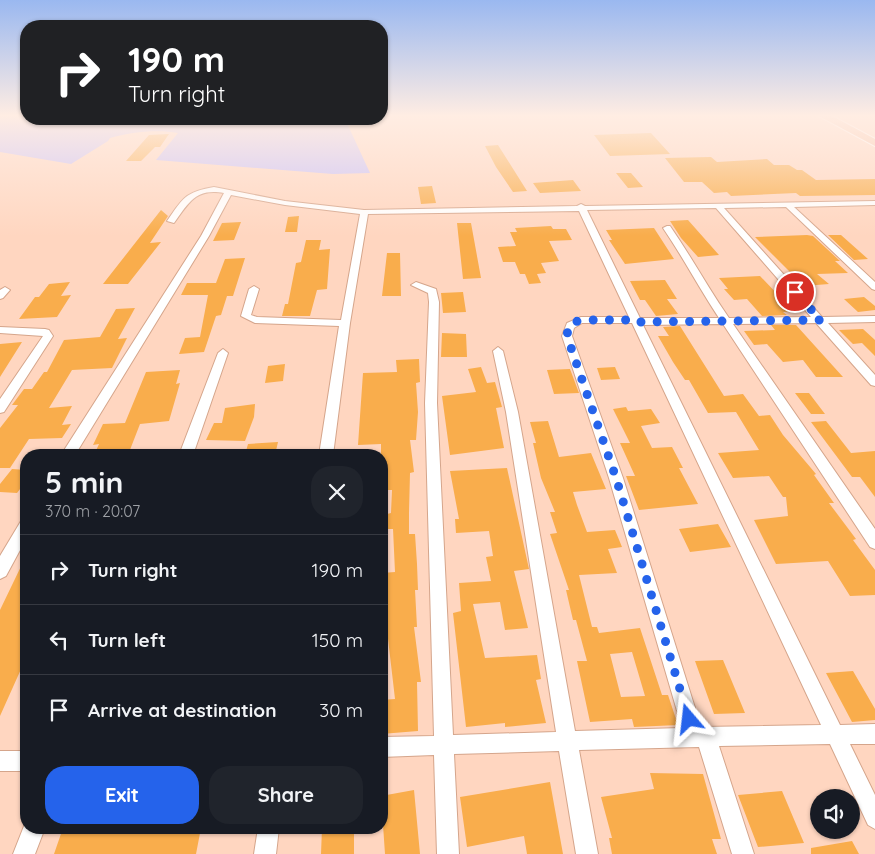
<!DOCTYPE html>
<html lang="en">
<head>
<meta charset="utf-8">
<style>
	:root { --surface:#171b24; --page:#20242c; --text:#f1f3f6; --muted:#9ea1a6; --line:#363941; --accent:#2563eb }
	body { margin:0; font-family:Quicksand,sans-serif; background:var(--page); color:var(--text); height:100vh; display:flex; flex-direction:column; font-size:19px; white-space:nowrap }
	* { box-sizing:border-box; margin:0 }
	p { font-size:16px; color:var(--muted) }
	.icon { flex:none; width:28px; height:28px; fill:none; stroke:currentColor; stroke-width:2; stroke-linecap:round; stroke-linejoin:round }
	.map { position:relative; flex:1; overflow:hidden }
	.sheet { position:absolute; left:20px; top:449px; width:368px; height:385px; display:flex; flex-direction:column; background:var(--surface); border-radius:20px; box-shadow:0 1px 4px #0004 }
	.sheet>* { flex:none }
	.banner { position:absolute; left:20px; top:20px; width:368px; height:105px; border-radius:20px; box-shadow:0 1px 4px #0004; background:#202124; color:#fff; overflow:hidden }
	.fabs { position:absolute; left:810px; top:789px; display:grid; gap:10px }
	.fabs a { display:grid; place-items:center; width:50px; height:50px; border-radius:50%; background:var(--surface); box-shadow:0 1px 4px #0004; font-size:25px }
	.pin { position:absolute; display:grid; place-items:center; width:42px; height:42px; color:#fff; margin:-21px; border:2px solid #fff; border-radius:50%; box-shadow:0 1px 5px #0007 }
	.me { position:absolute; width:55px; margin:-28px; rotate:343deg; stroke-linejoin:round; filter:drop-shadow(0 0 4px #0008) }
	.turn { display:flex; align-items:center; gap:18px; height:105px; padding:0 25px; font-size:22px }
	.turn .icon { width:65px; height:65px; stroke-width:2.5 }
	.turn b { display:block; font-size:35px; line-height:42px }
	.round { display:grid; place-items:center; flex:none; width:52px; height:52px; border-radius:20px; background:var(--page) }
	.headline { display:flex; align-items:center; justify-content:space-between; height:85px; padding:0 25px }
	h1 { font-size:30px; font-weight:700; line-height:38px }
	.button { display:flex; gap:10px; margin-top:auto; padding:10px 25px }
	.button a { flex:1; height:58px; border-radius:20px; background:var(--accent); color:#fff; font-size:20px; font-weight:700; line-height:58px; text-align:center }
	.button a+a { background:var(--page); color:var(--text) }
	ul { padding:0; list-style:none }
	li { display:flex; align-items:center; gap:15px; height:70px; padding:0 25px; border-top:1px solid var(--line) }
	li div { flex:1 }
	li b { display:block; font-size:19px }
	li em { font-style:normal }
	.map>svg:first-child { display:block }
</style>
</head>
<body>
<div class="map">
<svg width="875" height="854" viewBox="0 0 875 854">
	<rect width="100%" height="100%" fill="#ffd6c0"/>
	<path fill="#c5bffc" d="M0,116H26V119H345L370,173L333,174L156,160L178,133C157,129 131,132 110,138L108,141L71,164L0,152Z"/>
	<path fill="#f9ad4c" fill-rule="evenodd" d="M651,133L670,154L610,156L594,135Z
		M169,134L160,147H155L141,161H126L149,135Z
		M498,145L527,191L513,192L496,167L485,146Z
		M711,157L717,162L767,159L774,165H789L797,170H802L816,180L875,179V195L800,196L796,193L731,196L727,192L714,193L702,182H684L665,158Z
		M616,173H631L643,187L628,188Z
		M573,180L581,191L540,193L533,183Z
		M432,186L436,203L421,204L418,187Z
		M161,210L168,216L150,243L161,242L128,284H103Z
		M299,216L297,232H285L288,217Z
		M688,220L719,255L698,257L681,238L670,221Z
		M241,222L234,240L213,241L222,223Z
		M457,223H471L481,278L463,279Z
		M551,226L553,229H566L572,240L549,241L559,261L541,263L546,273L537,274L541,283L529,284L525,274H520L515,262H503L498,247L516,246L510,232H517L515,228Z
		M654,228L674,259L625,264L609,240H612L606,230Z
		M807,235L813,236L840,261H835L848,273L817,274L829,284L804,286L755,237Z
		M828,235H841L868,259L854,260Z
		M306,240H321L319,250L330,249L327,289L317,290L310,316H282L285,304H288L296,263L301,262Z
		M387,253H400L401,296H382Z
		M245,258L233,296H227L221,315L216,316L204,352L179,354L185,338L200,337L208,295H181L187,283H216L225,259Z
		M760,276L783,300H786L797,311L783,312L787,315L762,316L747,299L734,300L724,289H728L719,278Z
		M665,280L677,299H667L678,314L656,316L645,300H640L630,281Z
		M70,282L61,296L71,295L57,317L19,319L35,297H39L49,284Z
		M463,292L466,312L443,313L441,293Z
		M864,297L875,306V310L858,312L844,299Z
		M135,308L118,339L127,338L112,368L72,370L49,408L72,406L62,425L71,424L62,438L29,439L10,468H0V428L18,405H12L24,389H32L44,372H47L64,340L100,337L116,309Z
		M771,325H796L843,377H816L803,360L783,362L767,344L754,345L744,331L775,330Z
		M680,326L724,396L743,394L759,416L770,415L783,435L816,474L814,475L834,503H829L856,539L853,540L875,570V595L850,596L828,561L776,564L754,520L788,516L786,497H783L769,476L733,478L718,453L759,450L736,412L708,413L689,380H685L673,362L658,336H669L663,327Z
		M863,329L875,340V356L862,343L853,344L839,330Z
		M442,333L466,334L467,357H441Z
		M22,342L0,377V344Z
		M419,359L420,382L416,383L418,412L416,440H410L414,472L410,473L409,513V534H415L417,564L418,590H415L417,627H414L421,682H417L418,731L381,734V700L395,699L387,630L386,592H382V573L395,572L393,529H386L387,514L391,513L392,490H381V444L358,445L363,373L397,372L396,360Z
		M285,364L283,381L265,383L268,366Z
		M481,367L487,383L495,382L502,407L496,408L504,448L450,455L442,396L476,392L468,369Z
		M615,367L620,379L601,380L597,368Z
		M570,369L579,393L554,394L547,370Z
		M180,370L176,384L180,383L169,421L140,424L128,455H94L99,444L93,445L103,424L125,423L146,372Z
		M795,393H809L825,414H811Z
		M255,404L254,417L245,441L206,440L214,423H222L225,408Z
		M626,407L628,411L651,409L660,423L641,426L652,448L672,447L683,468H679L698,504L639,510L626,476H635L620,443H630L613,409Z
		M548,421L559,457L591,453L606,489L573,492L577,505L587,532L615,530L622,547L608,549L617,573L579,575L592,627H597L599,633L640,628L662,695H668L678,725L634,727L632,719L590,722L577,661H587L576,620H573L566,590H569L550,534L557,533L550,512H555L541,478L533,443H536L530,422ZM632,652L645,696L621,697L610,654Z
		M826,421L851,453L875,451V497L860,477H852L811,422Z
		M278,442L275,455H245L248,444Z
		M507,468L529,569L514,571L528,628L505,630L500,602L473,604L485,658L537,655L541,679L536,680L546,723L505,727V723L466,727L453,613L461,611L459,583L491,581L486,557L493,556L489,531L456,533L455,519H459L450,471Z
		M12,469L26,470V481L17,493L0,492V484Z
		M718,524L731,547L690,552L679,529Z
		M26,556V658L0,716V610Z
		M723,660L745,713L714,714L695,661Z
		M853,671L875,709V720L852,722L826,673Z
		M650,773L703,774L721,839H712L717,854H612L609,838H612L601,797L654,789Z
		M550,782L563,854H527L524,836L467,847L460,797Z
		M414,790L420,854H385L381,796Z
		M782,791L804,843L758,847L738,795Z
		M63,828H201L196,854H54Z
		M322,828H354V854H321Z
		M852,841L859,854H811V848Z"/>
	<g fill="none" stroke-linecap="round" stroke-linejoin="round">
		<g stroke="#d5a58b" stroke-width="2">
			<path id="street" d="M214,187L285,201L364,210L577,206L581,204L585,206L875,201V205L794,207L875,282V290L872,289L786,207L724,208L822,317L875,316V322L828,323L875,375V386L871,385L816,323L733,324L875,529V549L870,547L723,324L643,325L840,725L875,724V744H850L875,795V829L868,825L830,744L719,746L754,854H732L699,747L579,750L598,854H576L559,751L454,754L459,854H437L434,755L381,757V737L434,736L425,403L429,302L428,293L411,285L416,282L436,289L439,302L437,403L453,735L556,732L506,412L493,351L498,347L503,351L518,412L575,731L682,728L609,478L562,336L567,323L581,317H629L579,211L368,214L350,323L333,455H319L339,326L255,323L241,316L249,289L254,286L259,289L251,315L257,317L341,320L360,214L285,205L231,195L209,236L75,455H61L201,236L224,193C196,188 189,202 174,223L167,221C183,198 185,192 214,187ZM716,208L811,317L729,318C708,288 691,256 670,226H667L663,228C683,257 699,288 719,318H640L587,210ZM582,323H632L821,725L701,727L623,478L572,336L574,328Z
				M5,287L10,290L3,298L0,299V290Z
				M0,327L45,329L49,330L53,336L4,412L0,413V399L43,336L0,333Z
				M223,349L228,353L193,455H179L218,353Z
				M26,519V539L6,576L0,579V556L21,521Z
				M0,751H26V771H0Z
				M26,821V828H45L35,854H13Z
				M258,828H279L276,854H254Z"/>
		</g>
		<g stroke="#fff" stroke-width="2">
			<path id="highway" d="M819,116H832L875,139V146Z"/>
		</g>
		<use href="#street" fill="#fff" fill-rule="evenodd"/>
		<use href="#highway" fill="#f7bfa2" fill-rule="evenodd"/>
	</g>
	<linearGradient id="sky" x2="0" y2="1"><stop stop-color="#9ab8f0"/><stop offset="0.49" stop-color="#ffede3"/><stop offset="1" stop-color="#ffede3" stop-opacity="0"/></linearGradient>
	<rect width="875" height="236" fill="url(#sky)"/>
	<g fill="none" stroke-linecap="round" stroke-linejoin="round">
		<path stroke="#2563eb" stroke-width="9" stroke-dasharray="0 16.2" d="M689,719L616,478L567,336C568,326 571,323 581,320H637L639,322L821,320L795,292"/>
	</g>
</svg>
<div class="fabs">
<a><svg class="icon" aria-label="sound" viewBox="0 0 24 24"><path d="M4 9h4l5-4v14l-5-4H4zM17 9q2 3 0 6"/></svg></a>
</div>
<div class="pin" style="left:795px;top:292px;background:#d93025"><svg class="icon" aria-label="arrive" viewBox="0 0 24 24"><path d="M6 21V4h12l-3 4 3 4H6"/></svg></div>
<svg class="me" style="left:689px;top:719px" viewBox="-20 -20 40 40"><path d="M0-17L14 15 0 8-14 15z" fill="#2563eb" stroke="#fff" stroke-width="4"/></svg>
<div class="banner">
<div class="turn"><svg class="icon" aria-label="right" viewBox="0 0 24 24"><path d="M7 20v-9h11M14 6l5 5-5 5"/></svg><div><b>190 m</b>Turn right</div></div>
</div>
<section class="sheet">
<div class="headline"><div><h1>5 min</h1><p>370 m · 20:07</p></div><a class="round"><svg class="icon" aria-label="close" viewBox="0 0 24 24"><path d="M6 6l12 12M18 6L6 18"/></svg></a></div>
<ul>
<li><svg class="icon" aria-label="right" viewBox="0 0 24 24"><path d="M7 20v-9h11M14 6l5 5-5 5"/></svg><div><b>Turn right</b></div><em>190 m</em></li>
<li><svg class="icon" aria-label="left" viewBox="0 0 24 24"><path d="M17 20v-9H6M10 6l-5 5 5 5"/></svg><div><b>Turn left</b></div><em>150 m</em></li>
<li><svg class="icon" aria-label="arrive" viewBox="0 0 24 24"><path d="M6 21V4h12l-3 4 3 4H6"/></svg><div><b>Arrive at destination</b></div><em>30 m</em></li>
</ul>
<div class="button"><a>Exit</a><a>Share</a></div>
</section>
</div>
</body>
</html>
